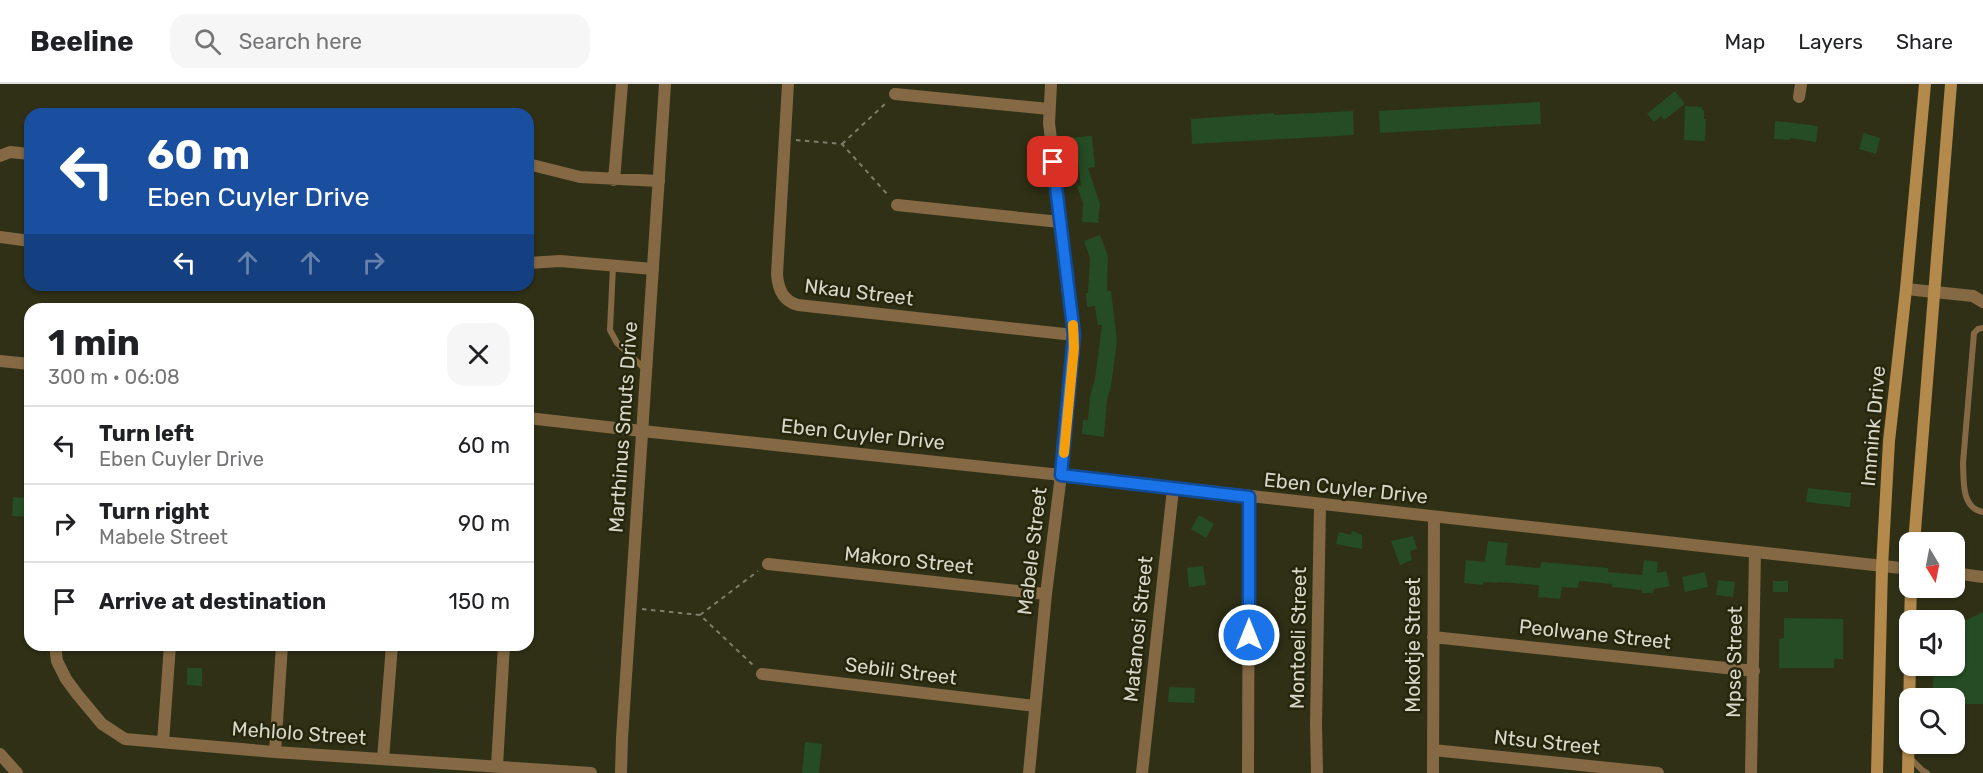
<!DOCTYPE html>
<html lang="en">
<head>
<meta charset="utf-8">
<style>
	:root { --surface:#fff; --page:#f6f6f6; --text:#202124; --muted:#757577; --line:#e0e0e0 }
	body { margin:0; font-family:Rubik,sans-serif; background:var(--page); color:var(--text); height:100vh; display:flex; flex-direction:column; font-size:22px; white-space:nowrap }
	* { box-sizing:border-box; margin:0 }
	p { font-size:20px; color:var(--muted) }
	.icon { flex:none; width:33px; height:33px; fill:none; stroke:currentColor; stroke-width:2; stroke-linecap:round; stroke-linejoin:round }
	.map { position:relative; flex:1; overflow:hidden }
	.panel { position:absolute; left:24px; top:219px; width:510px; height:348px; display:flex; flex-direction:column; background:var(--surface); border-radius:18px; box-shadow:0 2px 4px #0004 }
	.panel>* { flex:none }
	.banner { position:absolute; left:24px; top:24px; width:510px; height:183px; border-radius:18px; box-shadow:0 2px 4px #0004; background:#1a4fa0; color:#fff; overflow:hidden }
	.needle { width:39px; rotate:170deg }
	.controls { position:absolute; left:1899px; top:448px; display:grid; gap:12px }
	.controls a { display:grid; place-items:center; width:66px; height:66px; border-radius:12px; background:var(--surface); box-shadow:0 2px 4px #0004; font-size:30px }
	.pin { position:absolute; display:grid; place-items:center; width:51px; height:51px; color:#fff; margin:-26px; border-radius:12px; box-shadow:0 3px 9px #0006 }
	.me { position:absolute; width:66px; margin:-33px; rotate:0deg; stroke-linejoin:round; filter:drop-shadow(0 0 4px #0008) }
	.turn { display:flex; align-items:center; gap:21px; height:126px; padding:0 24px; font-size:27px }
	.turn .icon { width:78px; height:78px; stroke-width:2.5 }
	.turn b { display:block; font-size:42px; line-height:51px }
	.lanes { display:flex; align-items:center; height:57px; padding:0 24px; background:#0003; justify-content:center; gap:30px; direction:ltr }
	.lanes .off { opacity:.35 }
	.round { display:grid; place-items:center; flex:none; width:63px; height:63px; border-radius:18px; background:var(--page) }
	.summary { display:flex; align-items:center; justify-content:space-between; height:102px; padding:0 24px }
	h1 { font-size:36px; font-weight:700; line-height:45px }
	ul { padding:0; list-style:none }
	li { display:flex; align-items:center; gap:18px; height:78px; padding:0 24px; border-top:2px solid var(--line) }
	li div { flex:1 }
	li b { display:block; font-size:22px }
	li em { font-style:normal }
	header { display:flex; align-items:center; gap:36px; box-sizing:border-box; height:84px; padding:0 30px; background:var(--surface); border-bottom:2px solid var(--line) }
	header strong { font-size:28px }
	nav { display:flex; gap:33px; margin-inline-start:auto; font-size:21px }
	.search { width:420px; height:54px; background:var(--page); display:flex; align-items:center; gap:15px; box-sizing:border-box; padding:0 21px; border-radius:18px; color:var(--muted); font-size:22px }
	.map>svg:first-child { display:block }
</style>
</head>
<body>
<header>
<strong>Beeline</strong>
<div class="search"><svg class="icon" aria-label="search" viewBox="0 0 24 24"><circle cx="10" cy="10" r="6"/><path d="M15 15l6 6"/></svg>Search here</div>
<nav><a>Map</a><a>Layers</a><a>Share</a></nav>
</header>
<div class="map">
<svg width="1983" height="689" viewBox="0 0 1983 689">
	<rect width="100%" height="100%" fill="#303017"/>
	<path fill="#254c24" d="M1675,7L1685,20L1664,36L1661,32L1654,38L1647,30Z
		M1540,18L1541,40L1380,49L1379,27Z
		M1685,22L1702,23V26H1704V35H1706L1705,57L1684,56Z
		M1353,27L1354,51L1192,60L1191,35L1274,29V31Z
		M1775,37L1818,42L1816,58L1790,54V56L1774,55Z
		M1864,49L1880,54L1876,70L1859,65Z
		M1092,52L1095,83L1088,84L1100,120L1098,139L1082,138L1083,119L1077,102L1081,101L1077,69L1070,70L1068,54Z
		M1100,151L1108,172L1107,207H1111L1117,257L1111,302L1107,316L1104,353L1082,350L1083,336H1088L1090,312L1095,295L1102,241H1098L1095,222L1087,223L1086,209H1088L1090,174L1084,157Z
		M1808,404L1851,409L1850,423L1806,418Z
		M13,413L30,414V433L12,432Z
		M1199,431L1214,440L1206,454L1191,445Z
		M1352,447L1362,451V465L1336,460L1339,448L1351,451Z
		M1413,452L1417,465L1410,467L1412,476L1400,481L1391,457Z
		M1488,457L1508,459L1505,481L1540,484L1541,478L1608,484V488L1642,491L1644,476L1658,478L1657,489L1666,487L1670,502L1654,505L1653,509H1642V506L1612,503V500L1579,497L1578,504L1562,503L1560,515L1538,513L1539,501L1497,498V499L1483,498V501L1464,499L1466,476L1485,478Z
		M1203,482L1206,501L1189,503L1187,484Z
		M1705,488L1708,503L1685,508L1682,493Z
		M1718,496L1735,498L1733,513L1716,511Z
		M1773,497H1788V508H1773Z
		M1983,528V620H1954V615H1932L1934,582H1954V542Z
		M1784,534L1843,535V575H1834V584H1779V555L1784,554Z
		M187,584H202V602L187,601Z
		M1169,603L1195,604L1194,619L1168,618Z
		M805,658L822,660L819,689H802Z"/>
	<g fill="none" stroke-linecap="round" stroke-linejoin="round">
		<path stroke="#7e7e6a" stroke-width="2" stroke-dasharray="4.5 4.5" stroke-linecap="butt" d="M796,56L842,60L888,111
			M842,60L886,19
			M642,525L700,531L754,582
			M700,531L758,487"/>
		<path stroke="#846944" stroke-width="6" d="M613,182L610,246L617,259L646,286
			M1983,244L1978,245L1974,249L1963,379C1964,397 1961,424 1983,428
			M1909,673L1922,686L1927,689"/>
		<path stroke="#846944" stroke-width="12" d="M788,0L777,190C778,205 783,217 798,221L1074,251
			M895,10L1049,25
			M1799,13L1801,0
			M0,72L10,68L30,70
			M528,80L580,93L659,97
			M614,96L622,0
			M897,121L1060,138
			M0,153L30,157
			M528,179L560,177L653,185
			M1906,205L1973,212L1983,218
			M0,277L30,280
			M528,334L642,347
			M768,480L1046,510
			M1433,553L1754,587
			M55,561L57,577L66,595L77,610L102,640L125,655L275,668L591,689
			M762,590L1035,622
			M163,658L170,561
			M1433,666L1658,689
			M275,668L282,561
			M0,670L17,689
			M383,675L392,561
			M497,682L504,561
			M1029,689L1046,510L1061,391L1074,264L1070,213L1049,39L1051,0
			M1142,689L1173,405
			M1248,689L1249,413
			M1317,689L1316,640L1320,421
			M1433,689L1434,433
			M1751,689L1755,468"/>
		<path stroke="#846944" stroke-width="12" d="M642,347L1061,391L1910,485
			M1954,489L1983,493
			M621,689L622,654L665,0"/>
		<path stroke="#b4894c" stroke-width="12" d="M1914,459L1951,0
			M1910,537L1911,504
			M1877,689L1882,483L1889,357L1906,205L1925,0
			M1908,689L1910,575"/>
	</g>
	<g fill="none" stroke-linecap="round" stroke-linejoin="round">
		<g stroke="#114b97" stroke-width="15">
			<path id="route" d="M1053,78L1074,251L1061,391L1249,413V551"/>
		</g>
		<use href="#route" stroke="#1a73e8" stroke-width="10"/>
		<path stroke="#f59e0b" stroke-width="10" d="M1064,369L1074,264L1073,241"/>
	</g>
	<g text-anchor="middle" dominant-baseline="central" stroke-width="5" stroke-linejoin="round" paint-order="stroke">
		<g font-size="20" fill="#d8d8ca" stroke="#26260d">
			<text transform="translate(859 208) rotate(7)">Nkau Street</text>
			<text transform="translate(1873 342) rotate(-85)">Immink Drive</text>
			<text transform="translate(623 343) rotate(-86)">Marthinus Smuts Drive</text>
			<text transform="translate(863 350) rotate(6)">Eben Cuyler Drive</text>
			<text transform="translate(1346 404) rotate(6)">Eben Cuyler Drive</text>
			<text transform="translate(1032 467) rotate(-83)">Mabele Street</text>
			<text transform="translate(909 476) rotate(6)">Makoro Street</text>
			<text transform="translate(1138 545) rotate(-84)">Matanosi Street</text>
			<text transform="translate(1595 550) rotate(6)">Peolwane Street</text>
			<text transform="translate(1298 554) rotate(-89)">Montoeli Street</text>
			<text transform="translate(1413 561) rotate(-90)">Mokotje Street</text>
			<text transform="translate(1734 578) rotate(-89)">Mpse Street</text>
			<text transform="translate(901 587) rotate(7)">Sebili Street</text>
			<text transform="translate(299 649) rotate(4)">Mehlolo Street</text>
			<text transform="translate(1547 658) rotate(6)">Ntsu Street</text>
		</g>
	</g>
</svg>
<div class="controls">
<a><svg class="needle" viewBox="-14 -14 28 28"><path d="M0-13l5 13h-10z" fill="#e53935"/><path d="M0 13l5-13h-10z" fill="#757577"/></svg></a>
<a><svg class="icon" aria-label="sound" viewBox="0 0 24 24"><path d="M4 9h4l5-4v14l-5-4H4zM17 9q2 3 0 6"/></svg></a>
<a><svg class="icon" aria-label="search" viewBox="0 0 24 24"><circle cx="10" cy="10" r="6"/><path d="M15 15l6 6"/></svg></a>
</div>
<div class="pin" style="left:1053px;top:78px;background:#d93025"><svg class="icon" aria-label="arrive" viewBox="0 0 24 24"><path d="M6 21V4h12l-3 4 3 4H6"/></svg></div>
<svg class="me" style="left:1249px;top:551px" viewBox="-20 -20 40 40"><circle r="17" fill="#1a73e8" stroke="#fff" stroke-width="3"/><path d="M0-11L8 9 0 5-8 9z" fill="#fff"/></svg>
<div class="banner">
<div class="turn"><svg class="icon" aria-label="left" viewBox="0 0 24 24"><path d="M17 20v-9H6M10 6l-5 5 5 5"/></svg><div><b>60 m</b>Eben Cuyler Drive</div></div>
<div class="lanes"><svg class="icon" aria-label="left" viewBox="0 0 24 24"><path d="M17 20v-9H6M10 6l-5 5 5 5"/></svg><svg class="icon off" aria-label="ahead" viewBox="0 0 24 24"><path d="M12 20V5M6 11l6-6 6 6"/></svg><svg class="icon off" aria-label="ahead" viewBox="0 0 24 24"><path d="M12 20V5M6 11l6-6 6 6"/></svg><svg class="icon off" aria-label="right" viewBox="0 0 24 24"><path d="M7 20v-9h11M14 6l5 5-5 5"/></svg></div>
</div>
<section class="panel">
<div class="summary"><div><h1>1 min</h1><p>300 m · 06:08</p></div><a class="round"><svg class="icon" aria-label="close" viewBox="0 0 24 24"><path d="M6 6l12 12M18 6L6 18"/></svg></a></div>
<ul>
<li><svg class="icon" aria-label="left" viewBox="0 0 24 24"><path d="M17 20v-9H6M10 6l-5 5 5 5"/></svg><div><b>Turn left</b><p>Eben Cuyler Drive</p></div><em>60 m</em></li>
<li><svg class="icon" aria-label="right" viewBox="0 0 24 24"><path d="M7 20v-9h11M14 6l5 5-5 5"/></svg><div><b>Turn right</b><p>Mabele Street</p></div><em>90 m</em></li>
<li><svg class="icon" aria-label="arrive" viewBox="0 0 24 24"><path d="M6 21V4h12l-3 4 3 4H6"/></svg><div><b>Arrive at destination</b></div><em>150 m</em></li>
</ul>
</section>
</div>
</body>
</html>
